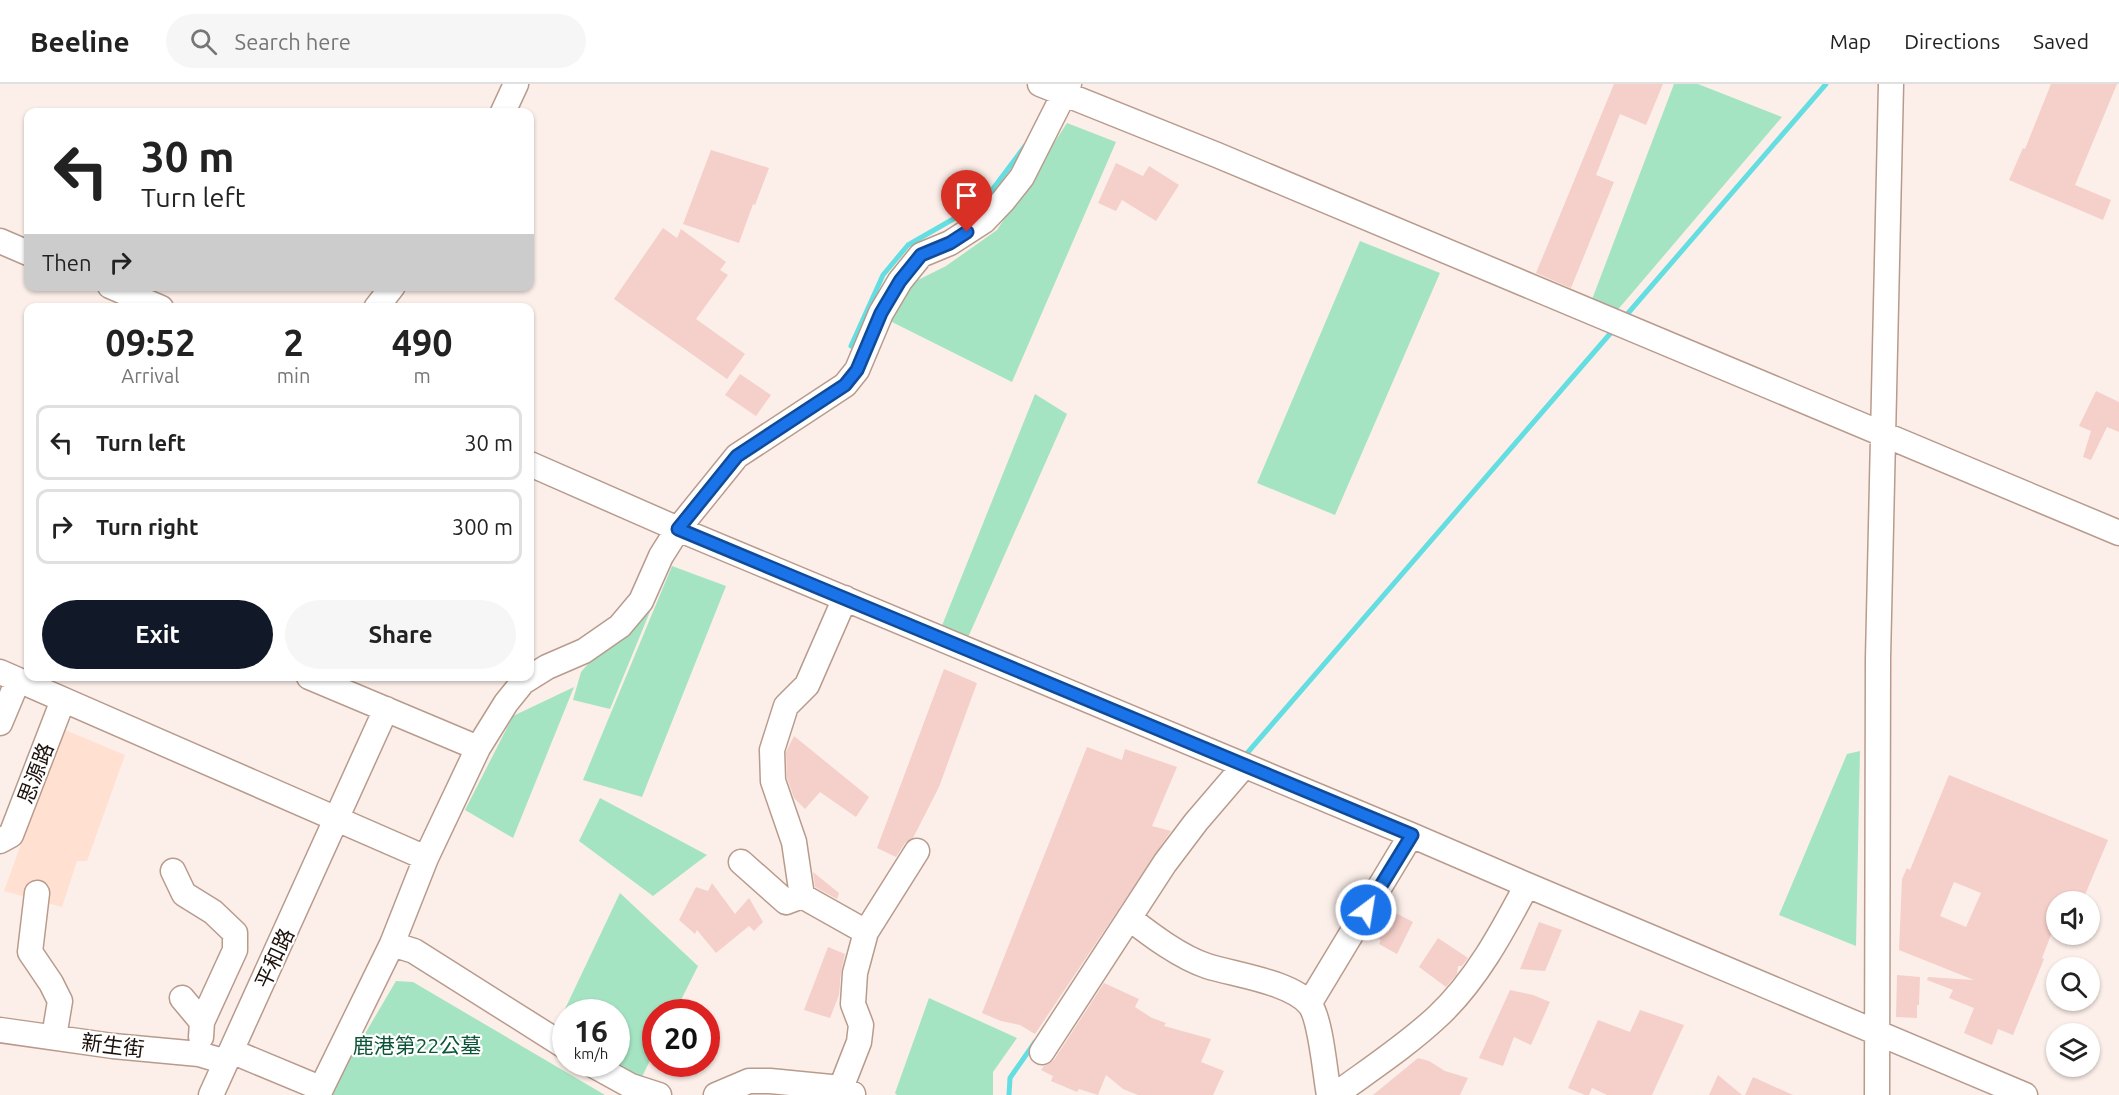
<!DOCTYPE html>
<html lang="en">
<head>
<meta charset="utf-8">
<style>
	:root { --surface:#fff; --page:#f6f6f6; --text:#222; --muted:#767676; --line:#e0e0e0; --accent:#111827 }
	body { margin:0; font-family:Ubuntu,"Noto Sans TC",sans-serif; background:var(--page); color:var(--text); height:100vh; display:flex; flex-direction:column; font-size:22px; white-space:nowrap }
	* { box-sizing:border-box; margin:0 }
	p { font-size:20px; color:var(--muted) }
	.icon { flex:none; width:33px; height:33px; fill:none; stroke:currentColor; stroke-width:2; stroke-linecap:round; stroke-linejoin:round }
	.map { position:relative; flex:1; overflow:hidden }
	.side { position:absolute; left:24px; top:219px; width:510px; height:378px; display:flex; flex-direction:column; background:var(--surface); border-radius:12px; box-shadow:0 2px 4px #0004 }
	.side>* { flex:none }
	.guide { position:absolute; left:24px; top:24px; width:510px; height:183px; border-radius:12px; box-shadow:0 2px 4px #0004; background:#fff; color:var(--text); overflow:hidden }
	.controls { position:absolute; left:2046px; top:807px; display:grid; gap:12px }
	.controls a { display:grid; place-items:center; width:54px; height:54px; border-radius:50%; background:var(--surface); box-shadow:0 2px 4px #0004; font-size:30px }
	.speed { position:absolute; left:552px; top:915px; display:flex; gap:12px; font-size:30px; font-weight:700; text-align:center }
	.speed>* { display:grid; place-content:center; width:78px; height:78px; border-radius:50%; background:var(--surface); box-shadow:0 2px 4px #0004; line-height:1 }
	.speed small { font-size:15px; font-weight:400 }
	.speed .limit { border:9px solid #d22; background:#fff; color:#111 }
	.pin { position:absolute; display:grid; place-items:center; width:51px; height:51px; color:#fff; margin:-62px -26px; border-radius:50% 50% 50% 0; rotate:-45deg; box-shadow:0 0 6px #0007 }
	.pin .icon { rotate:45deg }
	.me { position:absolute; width:66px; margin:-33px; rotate:31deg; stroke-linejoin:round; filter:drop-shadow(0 0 4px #0008) }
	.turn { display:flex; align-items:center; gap:21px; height:126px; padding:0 18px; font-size:27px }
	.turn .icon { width:78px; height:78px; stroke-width:2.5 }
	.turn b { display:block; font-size:42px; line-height:51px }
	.then { display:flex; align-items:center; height:57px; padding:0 18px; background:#0003; gap:12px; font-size:22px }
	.eta { display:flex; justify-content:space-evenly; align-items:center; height:102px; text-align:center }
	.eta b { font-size:36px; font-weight:700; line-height:42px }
	.action { display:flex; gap:12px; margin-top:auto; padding:12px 18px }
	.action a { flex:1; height:69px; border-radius:36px; background:var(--accent); color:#fff; font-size:24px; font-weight:700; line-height:69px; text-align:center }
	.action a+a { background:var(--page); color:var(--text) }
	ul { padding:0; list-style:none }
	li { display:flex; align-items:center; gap:18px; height:75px; margin:0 12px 9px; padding:0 6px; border:3px solid var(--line); border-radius:12px }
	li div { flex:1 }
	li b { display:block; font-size:22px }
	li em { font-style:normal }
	header { display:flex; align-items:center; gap:36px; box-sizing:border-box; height:84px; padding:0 30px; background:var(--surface); border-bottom:2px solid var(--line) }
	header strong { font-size:28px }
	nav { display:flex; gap:33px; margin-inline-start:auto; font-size:21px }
	.search { width:420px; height:54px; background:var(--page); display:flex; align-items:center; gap:15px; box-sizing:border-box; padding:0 21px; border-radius:33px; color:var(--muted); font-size:22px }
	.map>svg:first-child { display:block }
</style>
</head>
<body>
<header>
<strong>Beeline</strong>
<div class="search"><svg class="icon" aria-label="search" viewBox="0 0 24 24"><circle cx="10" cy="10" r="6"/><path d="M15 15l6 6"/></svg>Search here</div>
<nav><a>Map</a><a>Directions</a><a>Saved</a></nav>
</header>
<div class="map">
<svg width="2119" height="1011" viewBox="0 0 2119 1011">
	<rect width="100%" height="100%" fill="#fcefe9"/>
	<path fill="#ffe0d1" d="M63,645L125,671L87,777H77L62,823L4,807Z"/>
	<path fill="#a5e4c2" d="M1674,0H1698L1782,33L1615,229L1591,218Z
		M1067,39L1116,58L1012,298L886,235L916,197L946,182L997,146Z
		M1360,157L1440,189L1335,431L1257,399Z
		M1035,310L1067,330L966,558L939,549Z
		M672,482L726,502L642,713L583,696Z
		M665,491L610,625L573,616L581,588Z
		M574,603L513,754L465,726L513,632Z
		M1860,667L1856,862L1779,831L1847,670Z
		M600,714L707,771L653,812L579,757Z
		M620,809L698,882L675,928H656L655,966L640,997L612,980H616V928H566L565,950L556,944Z
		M396,897L413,898L605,1011H329Z
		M929,914L1017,954L993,988V1011H897L895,1009Z"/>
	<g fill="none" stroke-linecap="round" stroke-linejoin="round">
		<path stroke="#65dee1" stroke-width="5" d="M1623,235L1826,0
			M851,262L883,191L908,161L983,118L1025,62
			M1242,675L1615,244
			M1009,1011L1010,994L1035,958"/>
	</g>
	<path fill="#f5cfc9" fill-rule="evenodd" d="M1614,0H1663L1646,41L1620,30L1596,91L1614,98L1571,204L1536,189Z
		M2051,0H2117L2075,101L2111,116L2103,136L2009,96L2023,64L2025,65Z
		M711,66L769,84L755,121L753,120L739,159L683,140Z
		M1116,79L1143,92L1149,82L1179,101L1156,137L1122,116L1116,127L1098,119Z
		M663,144L677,154L681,145L726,178L720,186L728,191L696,235L745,270L727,295L614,215Z
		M740,290L771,311L756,332L725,311Z
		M2096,307L2119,318V348L2107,343L2091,376L2083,373L2091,347L2079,342Z
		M944,585L977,599L939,703L913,754L905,759L896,773L877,764Z
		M794,652L869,713L856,733L820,708L805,725L794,714L787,694L786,668Z
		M1087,663L1122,676L1125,665L1177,683L1152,742L1171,747L1035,950L1020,941L1001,937L982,929Z
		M1949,691L2108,756L2082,818H2056V838L2042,874L2044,875L2013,951L1998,945L1992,961L1964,949L1974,924L1949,914L1953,906L1927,896L1928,893L1974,896L1899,866L1902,795L1907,784L1910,786ZM1954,798L1981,809L1966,843L1940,832Z
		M813,788L839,809L837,815L815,803Z
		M712,799L735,830L749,814L763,838L754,847L749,842L716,869L697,846L695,850L679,836L696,803L708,807Z
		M1394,828L1413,838L1397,870L1379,860L1381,856L1378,855Z
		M1539,838L1562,846L1545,887L1520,885Z
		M1438,854L1468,874L1462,882H1458L1457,890L1446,903L1419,883Z
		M828,863L845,870L841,888L839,911L830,934L804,926Z
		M1897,891L1920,893L1919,921H1917V934L1896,933Z
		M1104,899L1139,915L1135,923L1152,934L1166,939L1164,942L1211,955L1201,978L1224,987L1213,1011H1138L1123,1005L1106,991L1098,1011L1079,1005L1077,1008L1051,997L1053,992L1041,986L1044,982L1054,976Z
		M1510,906L1533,911L1550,918L1531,961L1514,953L1503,982L1479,974Z
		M1640,926L1684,941L1652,1011H1607L1592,1004L1589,1011H1585L1568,1004L1598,936L1630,948Z
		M1418,974L1429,977L1445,987L1468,994L1460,1011H1373Z
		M1718,991L1742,1011H1709Z
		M1753,993L1793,1011H1745Z"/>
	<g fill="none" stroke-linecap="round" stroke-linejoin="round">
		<g stroke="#b89b8c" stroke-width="27">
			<path id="minor" d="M1040,0L1217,71L2119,449
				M503,28L516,0
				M0,157L28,169
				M110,202L161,224
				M376,224L393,202
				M530,380L678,445L1411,751L1527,801L2025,1011
				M0,588L426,774
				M309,593L478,664
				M0,639L18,596
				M0,757L11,751L63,616
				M741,778L786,818L802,812
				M173,787L184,810L213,828L235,849V866L202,938
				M37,809L30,868L51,899L60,917L54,953
				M1129,834C1151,851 1180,873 1207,882C1235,891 1292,898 1310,921C1321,936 1325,990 1329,1011
				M866,848L917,767
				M392,860L414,867L566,963
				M182,914L202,938L201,953
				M1309,920L1411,751
				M0,946L113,962L199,970L226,978
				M231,967L320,1004
				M1042,968L1165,779L1196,738L1244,682
				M591,980L631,1002L659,1011
				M841,1004L859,958L861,941L853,920L855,889L866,848L802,812L794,758L773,697L772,666L786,622L807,601L845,514
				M211,1011L386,625
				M318,1011L392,860L426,774L478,664L506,619L523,598L547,583L584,567L620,542L641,517L661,472L678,445L737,372L845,301L857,286L881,229L900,197L921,171L950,159L984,137L1003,117L1022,93L1069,0
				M716,1011L749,997H770L841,1004L853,1010
				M1335,1011C1369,986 1406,962 1437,933C1476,897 1502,848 1527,801
				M1877,1011L1878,575L1891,0"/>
		</g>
		<use href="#minor" stroke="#fff" stroke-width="24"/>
	</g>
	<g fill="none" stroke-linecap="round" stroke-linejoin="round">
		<g stroke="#114b97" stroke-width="15">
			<path id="route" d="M967,148L950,159L921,171L900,197L881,229L857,286L845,301L737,372L678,445L1412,751L1366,826"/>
		</g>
		<use href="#route" stroke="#1a73e8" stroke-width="10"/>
	</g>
	<g text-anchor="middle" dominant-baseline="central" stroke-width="4.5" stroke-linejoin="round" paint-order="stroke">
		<g font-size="21" fill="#1c120c" stroke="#fff">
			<text transform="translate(35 689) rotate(-69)">思源路</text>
			<text transform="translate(274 874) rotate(-65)">平和路</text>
			<text transform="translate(113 961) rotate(7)">新生街</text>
		</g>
		<g font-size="21" fill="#0c5437" stroke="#fff">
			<text x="417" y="961">鹿港第22公墓</text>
		</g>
	</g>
</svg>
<div class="controls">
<a><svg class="icon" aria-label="sound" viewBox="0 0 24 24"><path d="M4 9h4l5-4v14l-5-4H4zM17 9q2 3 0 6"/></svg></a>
<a><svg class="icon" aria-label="search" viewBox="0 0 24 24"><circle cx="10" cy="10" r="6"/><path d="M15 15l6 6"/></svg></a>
<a><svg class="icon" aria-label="layers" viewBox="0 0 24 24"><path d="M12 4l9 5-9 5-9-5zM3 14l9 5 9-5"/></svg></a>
</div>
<div class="speed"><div>16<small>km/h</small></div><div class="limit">20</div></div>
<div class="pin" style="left:967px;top:148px;background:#d93025"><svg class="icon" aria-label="arrive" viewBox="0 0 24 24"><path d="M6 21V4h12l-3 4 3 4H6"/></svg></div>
<svg class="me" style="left:1366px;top:826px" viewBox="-20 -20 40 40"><circle r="17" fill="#1a73e8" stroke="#fff" stroke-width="3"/><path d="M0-11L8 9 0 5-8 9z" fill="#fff"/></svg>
<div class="guide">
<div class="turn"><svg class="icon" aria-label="left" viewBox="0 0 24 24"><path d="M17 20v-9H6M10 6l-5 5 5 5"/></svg><div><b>30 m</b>Turn left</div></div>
<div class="then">Then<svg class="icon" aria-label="right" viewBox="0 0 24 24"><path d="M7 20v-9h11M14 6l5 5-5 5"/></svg></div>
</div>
<section class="side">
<div class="eta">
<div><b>09:52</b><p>Arrival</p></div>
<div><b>2</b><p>min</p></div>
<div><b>490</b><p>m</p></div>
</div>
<ul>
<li><svg class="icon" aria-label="left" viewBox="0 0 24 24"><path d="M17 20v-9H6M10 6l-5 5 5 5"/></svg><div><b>Turn left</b></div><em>30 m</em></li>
<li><svg class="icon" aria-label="right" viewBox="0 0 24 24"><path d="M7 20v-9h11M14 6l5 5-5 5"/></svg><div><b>Turn right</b></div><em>300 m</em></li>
</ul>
<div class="action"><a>Exit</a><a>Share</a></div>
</section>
</div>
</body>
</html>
